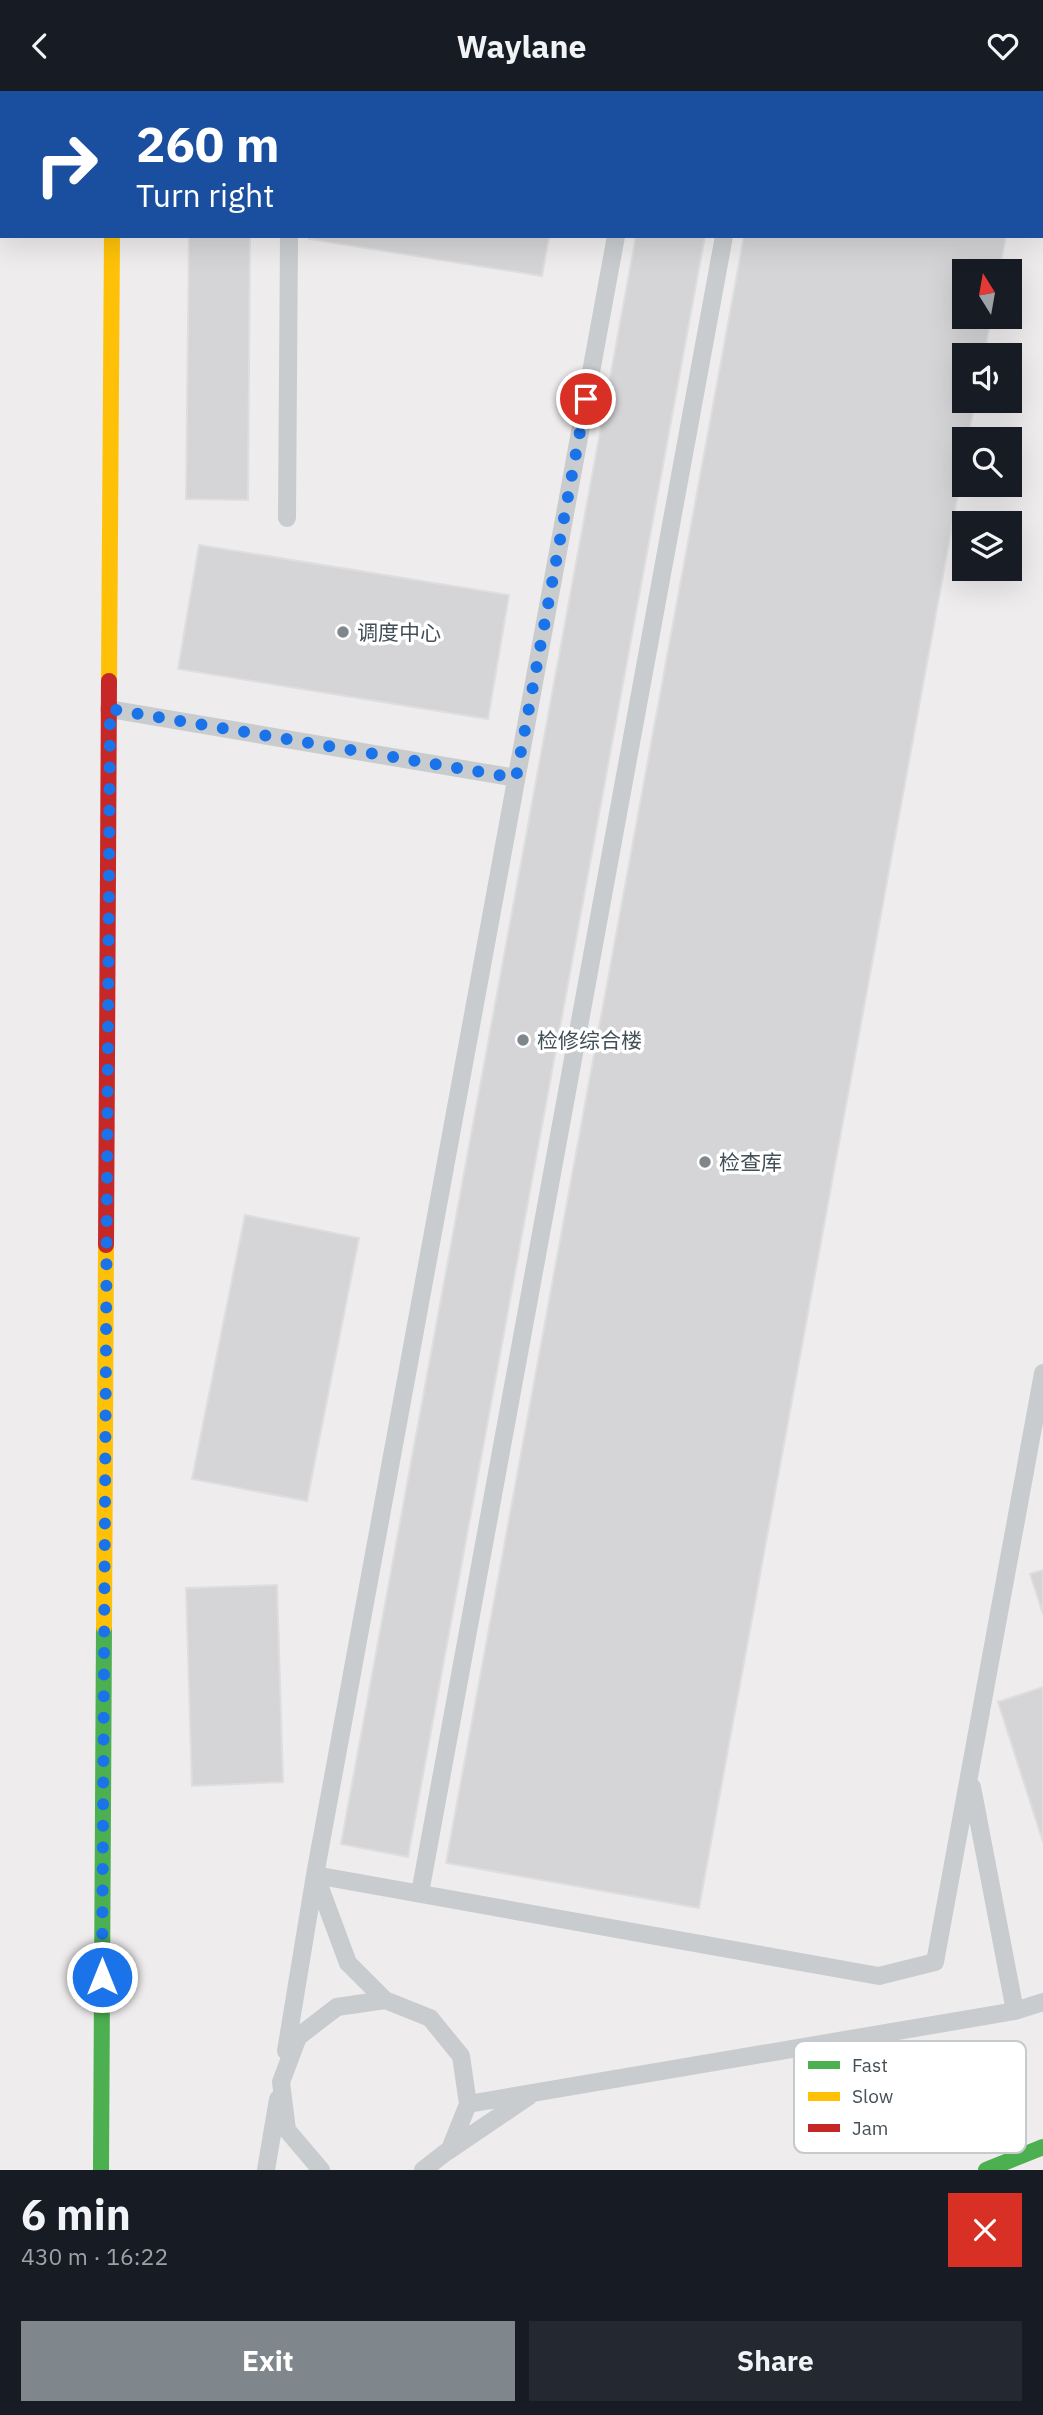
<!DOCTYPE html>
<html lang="en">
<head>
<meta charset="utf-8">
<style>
	:root { --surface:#171b24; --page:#242831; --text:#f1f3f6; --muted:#9ea1a6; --accent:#80878c }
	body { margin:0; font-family:"IBM Plex Sans","Noto Sans SC",sans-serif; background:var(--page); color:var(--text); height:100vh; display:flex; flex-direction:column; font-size:26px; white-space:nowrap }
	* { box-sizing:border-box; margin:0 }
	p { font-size:23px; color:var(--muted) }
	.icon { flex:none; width:38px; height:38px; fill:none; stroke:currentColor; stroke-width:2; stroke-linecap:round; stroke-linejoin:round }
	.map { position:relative; height:2079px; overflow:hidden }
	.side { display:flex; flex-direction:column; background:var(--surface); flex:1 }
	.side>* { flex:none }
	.banner { position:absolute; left:0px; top:0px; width:1043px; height:147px; box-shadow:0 7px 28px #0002; background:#1a4fa0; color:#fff; overflow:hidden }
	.needle { width:46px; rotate:349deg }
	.tools { position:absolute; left:952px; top:168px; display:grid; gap:14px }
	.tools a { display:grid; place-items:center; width:70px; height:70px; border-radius:0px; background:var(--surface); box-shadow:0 7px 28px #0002; font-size:35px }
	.pin { position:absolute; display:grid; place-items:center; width:60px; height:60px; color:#fff; margin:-30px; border:4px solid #fff; border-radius:50%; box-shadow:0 2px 7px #0007 }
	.me { position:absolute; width:77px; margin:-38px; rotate:0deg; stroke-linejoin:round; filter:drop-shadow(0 0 5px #0008) }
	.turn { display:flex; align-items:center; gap:24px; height:147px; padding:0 21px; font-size:32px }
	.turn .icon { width:91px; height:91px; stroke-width:2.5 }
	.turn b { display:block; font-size:49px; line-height:60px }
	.round { display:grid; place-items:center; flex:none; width:74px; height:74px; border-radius:0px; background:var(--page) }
	.headline { display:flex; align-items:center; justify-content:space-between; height:119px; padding:0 21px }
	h1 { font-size:42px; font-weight:800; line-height:52px }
	.cta { display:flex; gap:14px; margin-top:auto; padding:14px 21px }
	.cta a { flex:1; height:80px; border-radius:0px; background:var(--accent); color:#fff; font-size:28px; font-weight:800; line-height:80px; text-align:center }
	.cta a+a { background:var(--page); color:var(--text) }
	header { display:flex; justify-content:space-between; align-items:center; height:91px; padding:0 21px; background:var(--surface); font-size:32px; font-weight:800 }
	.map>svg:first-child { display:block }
</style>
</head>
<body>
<header><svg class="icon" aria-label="back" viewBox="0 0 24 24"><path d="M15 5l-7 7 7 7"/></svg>Waylane<svg class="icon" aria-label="heart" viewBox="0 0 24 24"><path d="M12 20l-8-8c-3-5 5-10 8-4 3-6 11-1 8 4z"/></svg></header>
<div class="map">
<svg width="1043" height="2079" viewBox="0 0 1043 2079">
	<rect width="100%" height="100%" fill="#eeecec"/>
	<path fill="#d5d4d7" stroke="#dfdedf" stroke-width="2" d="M190,0H251V2H190Z
		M663,0H732L662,2Z
		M771,0H1032L770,2Z
		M189,145H250L248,409L186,408Z
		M309,145H549L542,185L309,148Z
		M636,145H705L408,1766L341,1753Z
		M744,145H1006L999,180H964V226H991L984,264H964V310H975L968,348H964V370L699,1817L446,1772Z
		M199,454L509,504L488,628L178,578Z
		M245,1124L359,1147L307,1410L192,1388Z
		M1043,1479V1523L1030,1483Z
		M277,1494L283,1691L192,1695L186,1497Z
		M1043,1596V1751L998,1611Z"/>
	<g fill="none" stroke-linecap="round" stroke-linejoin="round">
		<path stroke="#c9ccce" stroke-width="18" d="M290,2V0
			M642,2L643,0
			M751,2V0
			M616,145L315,1784L879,1885L935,1871L1043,1282
			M287,427L289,145
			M109,618L516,687
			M972,1696L1015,1920
			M316,1786L348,1872L385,1909
			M420,1802L724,145
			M286,1960L315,1784
			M468,2013L1015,1920L1043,1911
			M448,2060L529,2005
			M266,2079L278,2008
			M321,2079L287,2039L281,1991L298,1946L337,1916L385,1909L430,1927L461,1965L468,2013L450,2058L423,2079"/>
		<path stroke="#c9ccce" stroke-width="37" d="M113,2V0"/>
		<path stroke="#4caf50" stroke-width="16" d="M101,2079L104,1536
			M986,2079L1043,2056"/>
		<path stroke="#ffc107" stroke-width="16" d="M109,590L112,145
			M104,1536L106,1154"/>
		<path stroke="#c62828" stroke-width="16" d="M106,1154L109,590"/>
	</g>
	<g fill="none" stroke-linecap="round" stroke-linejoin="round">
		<path stroke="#1a73e8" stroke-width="12" stroke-dasharray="0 21.6" d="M102,1886L110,618L516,687L586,308"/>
	</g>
	<g fill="#80878c" stroke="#fff" stroke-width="2.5">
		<circle cx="343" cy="541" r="7"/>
		<circle cx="523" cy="949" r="7"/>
		<circle cx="705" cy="1071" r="7"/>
	</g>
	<g text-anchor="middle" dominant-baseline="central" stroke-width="7" stroke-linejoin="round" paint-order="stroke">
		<g font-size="21" fill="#445059" stroke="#fff" text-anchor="start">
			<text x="357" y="541">调度中心</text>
			<text x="537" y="949">检修综合楼</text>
			<text x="719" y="1071">检查库</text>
		</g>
	</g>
	<rect x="794" y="1950" width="232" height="112" rx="10" fill="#fff" stroke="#c7cacd" stroke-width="2"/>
	<rect x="808" y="1970" width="32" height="8" fill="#4caf50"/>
	<rect x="808" y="2001" width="32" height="9" fill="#ffc107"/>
	<rect x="808" y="2033" width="32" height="8" fill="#c62828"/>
	<g font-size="19" fill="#445059">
		<text x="852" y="1981">Fast</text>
		<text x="852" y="2012">Slow</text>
		<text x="852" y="2044">Jam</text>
	</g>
</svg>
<div class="tools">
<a><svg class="needle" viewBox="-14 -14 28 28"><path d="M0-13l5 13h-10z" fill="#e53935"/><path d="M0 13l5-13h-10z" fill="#9ea1a6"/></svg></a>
<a><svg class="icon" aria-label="sound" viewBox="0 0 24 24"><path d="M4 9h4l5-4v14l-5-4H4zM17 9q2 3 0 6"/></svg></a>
<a><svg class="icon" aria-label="search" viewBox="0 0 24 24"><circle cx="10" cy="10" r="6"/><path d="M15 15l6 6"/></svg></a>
<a><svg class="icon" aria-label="layers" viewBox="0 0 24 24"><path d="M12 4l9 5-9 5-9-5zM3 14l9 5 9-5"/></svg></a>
</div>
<div class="pin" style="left:586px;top:308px;background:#d93025"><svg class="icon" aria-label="arrive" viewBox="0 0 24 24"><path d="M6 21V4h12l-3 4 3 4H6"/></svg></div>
<svg class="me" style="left:102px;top:1886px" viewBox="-20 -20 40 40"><circle r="17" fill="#1a73e8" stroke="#fff" stroke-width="3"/><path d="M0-11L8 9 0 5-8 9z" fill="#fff"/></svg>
<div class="banner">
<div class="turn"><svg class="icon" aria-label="right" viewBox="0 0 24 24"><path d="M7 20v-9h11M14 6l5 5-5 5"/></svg><div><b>260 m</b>Turn right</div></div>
</div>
</div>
<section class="side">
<div class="headline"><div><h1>6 min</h1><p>430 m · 16:22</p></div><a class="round" style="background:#d93025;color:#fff"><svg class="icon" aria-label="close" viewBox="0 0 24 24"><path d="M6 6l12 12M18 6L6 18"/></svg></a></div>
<div class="cta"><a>Exit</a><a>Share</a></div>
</section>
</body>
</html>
